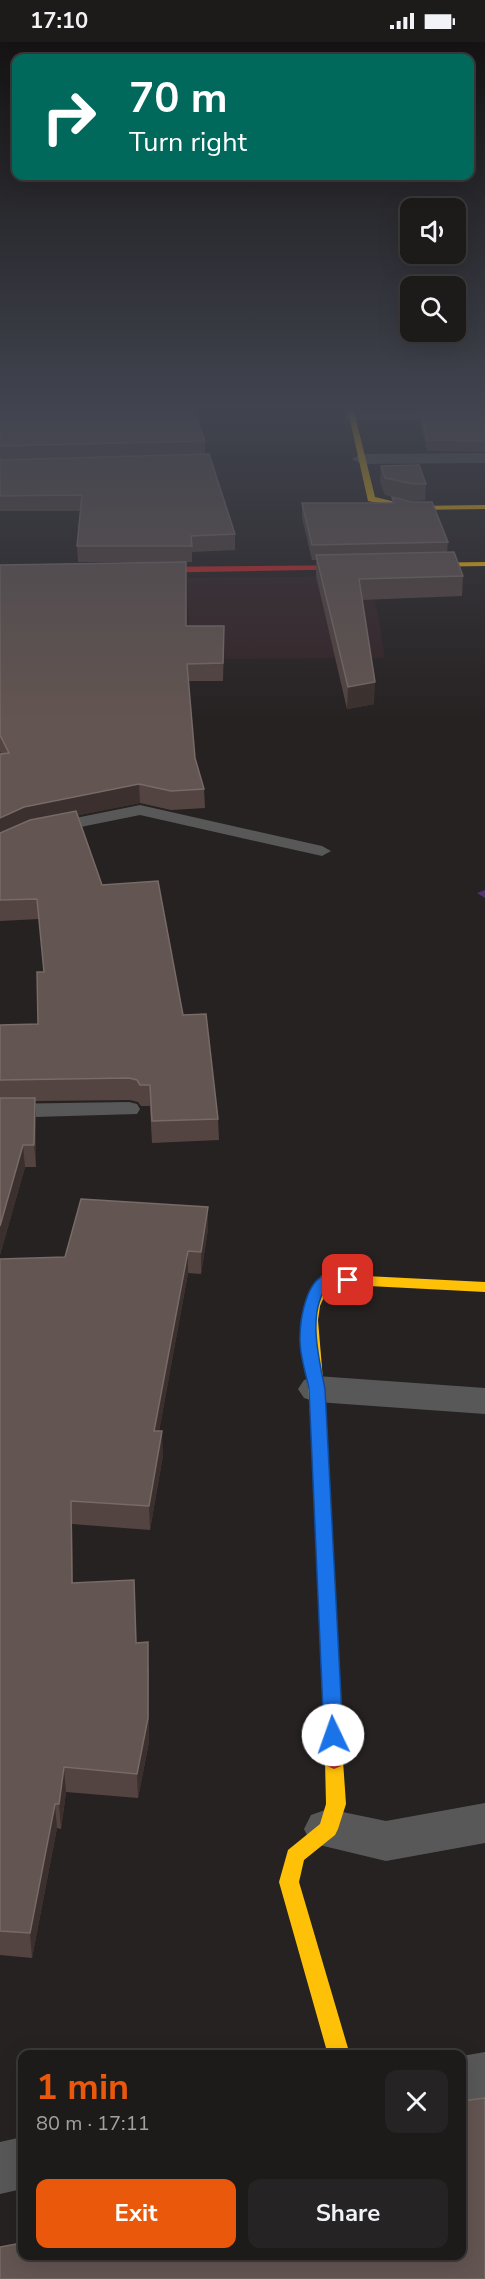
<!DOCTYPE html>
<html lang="en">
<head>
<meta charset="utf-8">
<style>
	:root { --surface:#1d1a1a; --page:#252323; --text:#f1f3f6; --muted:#a0a1a2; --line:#3b3839; --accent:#ea580c }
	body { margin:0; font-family:"Nunito Sans",sans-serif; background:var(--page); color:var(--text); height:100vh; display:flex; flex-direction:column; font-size:22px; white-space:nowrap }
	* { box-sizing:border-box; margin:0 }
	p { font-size:20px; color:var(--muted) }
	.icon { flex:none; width:33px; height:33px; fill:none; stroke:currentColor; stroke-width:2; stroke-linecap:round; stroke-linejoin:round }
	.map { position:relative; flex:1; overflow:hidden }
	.sheet { position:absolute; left:18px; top:2008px; width:448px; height:210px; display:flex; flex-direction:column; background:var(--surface); border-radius:12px; box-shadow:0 6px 24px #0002,0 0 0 2px var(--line) }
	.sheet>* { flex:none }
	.guide { position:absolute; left:12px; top:12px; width:462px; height:126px; border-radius:12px; box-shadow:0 6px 24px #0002,0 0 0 2px var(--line); background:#00695c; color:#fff; overflow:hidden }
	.tools { position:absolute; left:400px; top:156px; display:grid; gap:12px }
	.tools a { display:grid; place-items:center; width:66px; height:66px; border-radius:12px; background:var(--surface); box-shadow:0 6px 24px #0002,0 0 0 2px var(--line); font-size:30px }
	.pin { position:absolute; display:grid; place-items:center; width:51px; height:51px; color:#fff; margin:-26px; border-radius:12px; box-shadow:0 3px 9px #0006 }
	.me { position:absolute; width:66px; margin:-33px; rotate:357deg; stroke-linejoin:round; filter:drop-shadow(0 0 4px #0008) }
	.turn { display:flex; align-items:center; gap:21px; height:126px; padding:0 18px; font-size:27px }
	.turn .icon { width:78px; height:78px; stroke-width:2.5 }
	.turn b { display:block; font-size:42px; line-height:51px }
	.round { display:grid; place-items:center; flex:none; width:63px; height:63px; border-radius:12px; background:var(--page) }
	.overview { display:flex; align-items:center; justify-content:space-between; height:102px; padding:0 18px }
	h1 { font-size:36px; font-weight:700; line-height:45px; color:var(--accent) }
	.primary-button { display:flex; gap:12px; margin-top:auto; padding:12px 18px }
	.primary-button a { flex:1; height:69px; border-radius:12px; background:var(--accent); color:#fff; font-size:24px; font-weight:700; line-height:69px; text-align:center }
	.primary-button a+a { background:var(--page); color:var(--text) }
	.status { display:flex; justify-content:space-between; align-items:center; height:42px; padding:0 30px; background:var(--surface); direction:ltr }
	.status svg { height:16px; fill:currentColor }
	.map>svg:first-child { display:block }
</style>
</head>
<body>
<div class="status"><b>17:10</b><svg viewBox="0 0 49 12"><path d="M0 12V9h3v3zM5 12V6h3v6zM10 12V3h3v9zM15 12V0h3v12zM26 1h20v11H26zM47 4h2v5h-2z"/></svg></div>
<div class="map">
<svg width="485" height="2237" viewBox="0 0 485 2237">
	<rect width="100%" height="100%" fill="#272222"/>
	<path fill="#342427" d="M371,534L385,616L190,617L187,536Z"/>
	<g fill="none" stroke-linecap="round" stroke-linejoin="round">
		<path fill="#50306d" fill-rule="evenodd" d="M485,848V856L477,851Z"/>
		<path fill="#595859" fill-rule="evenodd" d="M140,763L322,804L331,809L322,814L140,773L31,795L0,809V797L26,786Z
			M129,1060L137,1062L140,1067L137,1072L0,1076V1062Z"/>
		<path fill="#595859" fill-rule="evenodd" d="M352,369H485V379L346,378L343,374Z
			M485,411V421L361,422L352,417L361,412Z
			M317,1334L485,1346V1372L317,1360L304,1356L298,1347L304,1338Z
			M485,1761V1801L386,1819L311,1801L304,1787L311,1773L328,1767L386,1779Z
			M485,2010V2060L462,2064V2014Z
			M22,2095V2147L0,2152V2100Z"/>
		<path fill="#ffc107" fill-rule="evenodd" d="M347,365H353L375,455L412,464L485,463V467L412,468L368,459Z
			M485,520V524L415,525L411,523L415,521Z
			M326,1232L485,1240V1250L330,1242L320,1264L318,1278L327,1386L325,1390H313L311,1386L303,1278L311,1251L321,1234Z
			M334,1711L341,1714L343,1719L346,1762L338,1787L335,1793L304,1818L299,1840L350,2013H328L279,1840L288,1808L320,1782L326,1762L325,1719L327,1714Z"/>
		<path fill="#c62828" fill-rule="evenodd" d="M360,523L364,525L363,527L142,531L138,528L142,525Z
			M319,1381L325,1382L327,1386L343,1719L341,1724L334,1727L327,1724L325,1719L311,1386L313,1382Z"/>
	</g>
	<path fill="#544441" d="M0,365L205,399V412L235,492V508L192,510V520H78L77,504L81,469H0Z
		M363,365H485V367H364Z
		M421,369L485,370V410L427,409L420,381Z
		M381,424L426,442L425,458L412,459L385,453L380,440Z
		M392,455L448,500L447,511L463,534L462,554L362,558L374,662L347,667L316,534V518H312L302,476V461H392Z
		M0,523L186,584H224V601L223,639H188L195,716L204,747L205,766L171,768L140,761L78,773L102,843L183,973L218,1077L219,1098L152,1101L150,1064H141L138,1060L130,1058L35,1059L36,1077V1125H25L0,1213V983L38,982L44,930L39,877L0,879V712H1L0,709Z
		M208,1165V1187L201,1232L188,1231L159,1389L163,1413L150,1488L72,1482L73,1541L136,1601L149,1625V1700L138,1756L66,1750L61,1787L57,1786L32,1916L0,1913V1217L65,1215Z"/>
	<path fill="#3b302d" d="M375,640L374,662L347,667L348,645Z
		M139,742L140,761L26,784L0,796V776L24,765Z
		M35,1056L36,1077V1125L34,1103Z
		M23,1103L25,1125L0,1213V1184Z
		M208,1165V1187L201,1232V1210Z
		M188,1209V1231L155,1412L154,1389Z
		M162,1389L163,1413L150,1488L149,1464Z
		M71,1459L72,1482L73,1565L72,1541Z
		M148,1600L149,1700L138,1756L137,1732Z
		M64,1725L66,1750L61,1787L59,1762Z
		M55,1762L57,1786L32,1916L30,1891Z"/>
	<path fill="#635551" stroke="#776a67" stroke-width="1.5" d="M0,365H193L205,399L0,404Z
		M421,369L485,370V399L427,398Z
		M209,412L235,492L191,494L192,504H77L82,453L0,454V418Z
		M419,423L426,442H413L385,436L381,424Z
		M392,455L412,460H432L448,500L312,503L302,461H394Z
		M454,510L463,534L359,537L375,640L348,645L316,513Z
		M186,520V584H224L223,621L187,622L195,716L204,747L171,749L139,742L24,765L0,776V712L9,711L0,693V523Z
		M76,769L102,843L158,839L183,973L206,972L218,1077L152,1079L150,1043H140L137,1038L129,1036L0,1038V983L38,982L37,930H44L37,857L0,858V791L30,778Z
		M0,1056H35L34,1103H23L0,1184Z
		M81,1157L208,1165L201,1210L188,1209L154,1389H162L149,1464L71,1459L72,1541L134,1538L136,1601L148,1600V1676L137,1732L64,1725L59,1762H55L30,1891L0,1889V1217L65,1215Z
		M485,2056V2237H0V2205L22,2201V2214H462V2059Z"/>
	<linearGradient id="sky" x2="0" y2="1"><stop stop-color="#151313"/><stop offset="0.54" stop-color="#41444f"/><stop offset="1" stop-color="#41444f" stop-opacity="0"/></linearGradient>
	<rect width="485" height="678" fill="url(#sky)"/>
	<path fill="#1a73e8" stroke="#114b97" stroke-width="1.5" d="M326,1233L348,1234L356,1238L348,1243L329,1242C306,1268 319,1317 325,1347L343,1693L340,1699L333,1701L327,1699L324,1693L309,1347C306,1331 299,1312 300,1295C300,1278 306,1238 326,1233Z"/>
</svg>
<div class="tools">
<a><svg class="icon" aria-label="sound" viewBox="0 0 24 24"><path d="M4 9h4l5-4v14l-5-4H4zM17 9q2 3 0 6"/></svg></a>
<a><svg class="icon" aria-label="search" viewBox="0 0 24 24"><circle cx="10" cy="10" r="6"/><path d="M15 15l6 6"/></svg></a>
</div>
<div class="pin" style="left:348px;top:1238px;background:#d93025"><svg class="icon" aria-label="arrive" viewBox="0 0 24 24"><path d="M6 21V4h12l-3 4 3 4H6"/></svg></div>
<svg class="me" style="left:333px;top:1693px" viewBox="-20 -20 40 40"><circle r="19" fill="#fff"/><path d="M0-13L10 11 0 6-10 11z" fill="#1a73e8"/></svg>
<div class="guide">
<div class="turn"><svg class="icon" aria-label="right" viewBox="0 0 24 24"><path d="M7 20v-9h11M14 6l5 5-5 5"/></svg><div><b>70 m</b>Turn right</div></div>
</div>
<section class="sheet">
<div class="overview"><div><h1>1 min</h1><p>80 m · 17:11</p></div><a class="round"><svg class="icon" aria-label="close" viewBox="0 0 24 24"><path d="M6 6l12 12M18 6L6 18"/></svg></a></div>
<div class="primary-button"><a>Exit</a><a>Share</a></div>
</section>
</div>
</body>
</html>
